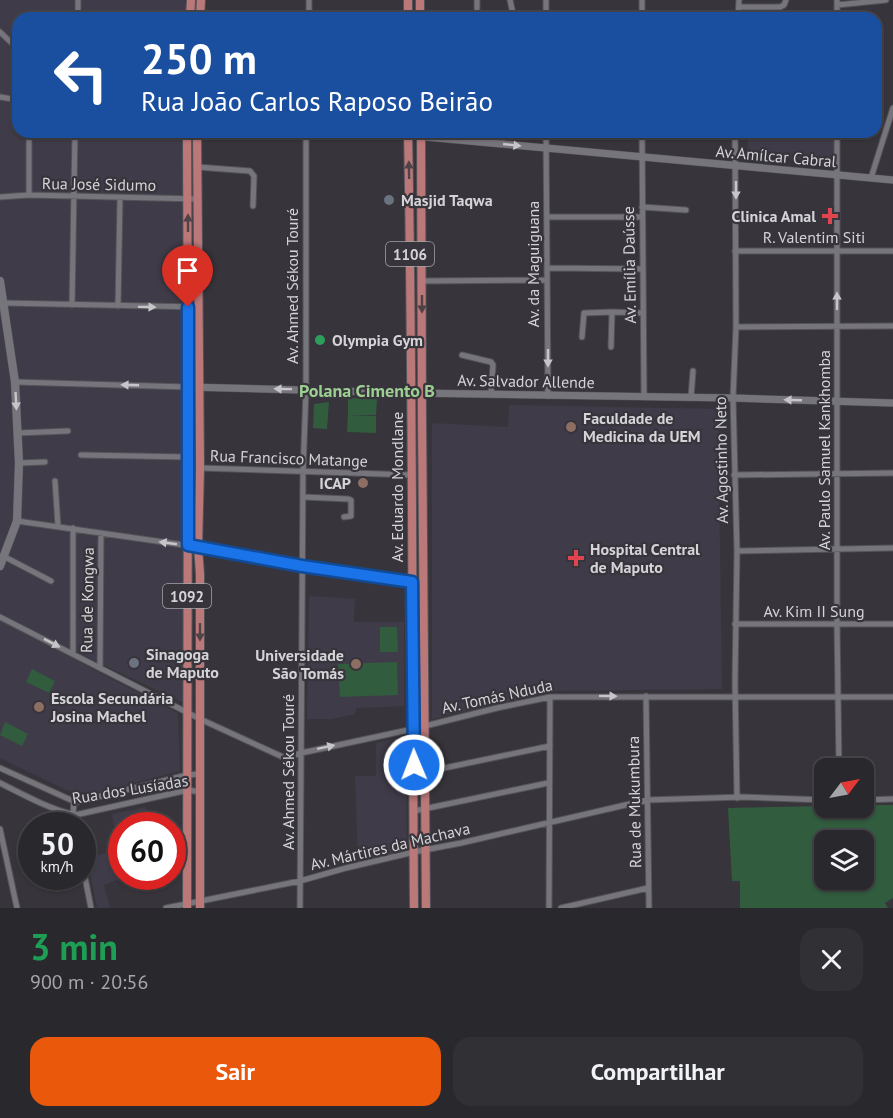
<!DOCTYPE html>
<html lang="pt">
<head>
<meta charset="utf-8">
<style>
	:root { --surface:#29282c; --page:#313034; --text:#f1f3f6; --muted:#a5a6a9; --line:#454448; --accent:#ea580c }
	body { margin:0; font-family:"PT Sans",sans-serif; background:var(--page); color:var(--text); height:100vh; display:flex; flex-direction:column; font-size:22px; white-space:nowrap }
	* { box-sizing:border-box; margin:0 }
	p { font-size:20px; color:var(--muted) }
	.icon { flex:none; width:33px; height:33px; fill:none; stroke:currentColor; stroke-width:2; stroke-linecap:round; stroke-linejoin:round }
	.map { position:relative; height:908px; overflow:hidden }
	.sheet { display:flex; flex-direction:column; background:var(--surface); flex:1 }
	.sheet>* { flex:none }
	.top-card { position:absolute; left:12px; top:12px; width:870px; height:126px; border-radius:18px; box-shadow:0 2px 4px #0004,0 0 0 2px var(--line); background:#1a4fa0; color:#fff; overflow:hidden }
	.needle { width:39px; rotate:58deg }
	.buttons { position:absolute; left:814px; top:758px; display:grid; gap:12px }
	.buttons a { display:grid; place-items:center; width:60px; height:60px; border-radius:12px; background:var(--surface); box-shadow:0 2px 4px #0004,0 0 0 2px var(--line); font-size:30px }
	.speed { position:absolute; left:18px; top:812px; display:flex; gap:12px; font-size:30px; font-weight:700; text-align:center }
	.speed>* { display:grid; place-content:center; width:78px; height:78px; border-radius:50%; background:var(--surface); box-shadow:0 2px 4px #0004,0 0 0 2px var(--line); line-height:1 }
	.speed small { font-size:15px; font-weight:400 }
	.speed .limit { border:9px solid #d22; background:#fff; color:#111 }
	.pin { position:absolute; display:grid; place-items:center; width:51px; height:51px; color:#fff; margin:-62px -26px; border-radius:50% 50% 50% 0; rotate:-45deg; box-shadow:0 0 6px #0007 }
	.pin .icon { rotate:45deg }
	.me { position:absolute; width:66px; margin:-33px; rotate:359deg; stroke-linejoin:round; filter:drop-shadow(0 0 4px #0008) }
	.turn { display:flex; align-items:center; gap:21px; height:126px; padding:0 30px; font-size:27px }
	.turn .icon { width:78px; height:78px; stroke-width:2.5 }
	.turn b { display:block; font-size:42px; line-height:51px }
	.round { display:grid; place-items:center; flex:none; width:63px; height:63px; border-radius:18px; background:var(--page) }
	.head { display:flex; align-items:center; justify-content:space-between; height:102px; padding:0 30px }
	h1 { font-size:36px; font-weight:600; line-height:45px; color:#1e9e55 }
	.primary-button { display:flex; gap:12px; margin-top:auto; padding:12px 30px }
	.primary-button a { flex:1; height:69px; border-radius:18px; background:var(--accent); color:#fff; font-size:24px; font-weight:600; line-height:69px; text-align:center }
	.primary-button a+a { background:var(--page); color:var(--text) }
	.map>svg:first-child { display:block }
</style>
</head>
<body>
<div class="map">
<svg width="893" height="908" viewBox="0 0 893 908">
	<rect width="100%" height="100%" fill="#37353b"/>
	<path fill="#3f3b48" d="M0,0H192V18H18V132H190L184,703L0,616Z
		M747,132H834V163L748,155Z
		M509,405L718,409L722,689L556,691L432,719V423L508,427Z
		M309,596L355,599L354,622H404V706L356,708L355,714L331,719H307Z
		M0,618L96,671L178,713L180,771L81,797L0,758Z
		M406,736L407,848L404,852L358,861L355,776H376V743Z
		M146,807V825H122V876L136,877L114,881L104,885L110,908H97L87,858L117,850L112,814Z"/>
	<path fill="#315c3e" fill-rule="evenodd" d="M348,398L377,399L376,415H348Z
		M329,402L327,429L313,428L314,404Z
		M348,415L376,416V433L347,432Z
		M380,627H397L398,652H380Z
		M397,662L398,695L340,697L338,664Z
		M32,669L55,681L49,693L26,682Z
		M5,722L28,734L22,746L0,735Z
		M864,805H893V898L885,903L888,908H740V881H732L728,808L825,806L864,807ZM825,840H864V879H825Z"/>
	<g fill="none" stroke-linecap="round" stroke-linejoin="round">
		<g stroke="#555358" stroke-width="7">
			<path id="minor" d="M477,0V8
				M510,0L514,18
				M642,0V18
				M837,5L886,0
				M739,7H780L784,5L786,0
				M78,18V0
				M309,18V0
				M546,18V0
				M738,18L739,0
				M837,18V0
				M0,32L18,49
				M0,97L18,100
				M29,132V195
				M546,132L548,396
				M642,132L644,397
				M735,132L736,327L733,398L737,551L735,682L737,798
				M837,132V624L839,768
				M197,167L250,171L254,176L253,206
				M871,178L893,108
				M0,197L29,195L198,199
				M642,207L686,210
				M547,217H641
				M735,251H893
				M547,268L643,269
				M422,281L547,280
				M4,303L198,307
				M72,305L75,132
				M118,306L120,198
				M736,327L893,326
				M582,337L584,313L612,312
				M611,347L612,312L643,313
				M462,355L491,362L493,365L491,394
				M15,382L188,387
				M691,397L693,371
				M18,433L68,431
				M81,455L188,457
				M19,463L45,462
				M200,468L412,475
				M734,475L893,473
				M55,481L58,526
				M303,497L348,499L351,500V516L344,517
				M17,521L198,547L302,566L412,582
				M73,528V654
				M737,551L893,548
				M5,557L51,581
				M0,617L200,719L285,758L301,753L413,729L497,708L550,697H893
				M735,624H893
				M100,668L101,533
				M646,696L649,908
				M0,768L71,800L77,802L187,775L199,774
				M425,772L550,746
				M0,783C24,795 49,809 75,815L188,790L200,792
				M864,800L893,799
				M74,801L73,815L75,825
				M414,811L548,783
				M0,829L17,908
				M82,862L91,908
				M166,908L300,881L346,868L414,852L461,843L647,800L742,797L825,800
				M300,908L303,472L306,390V132
				M549,908L550,697
				M561,908L648,888"/>
		</g>
		<g stroke="#555358" stroke-width="8">
			<path id="tertiary" d="M371,132L893,180
				M188,387L412,393L733,398L893,403"/>
		</g>
		<g stroke="#555358" stroke-width="9">
			<path id="secondary" d="M0,281L15,382L19,463L17,521L0,566"/>
		</g>
		<g stroke="#555358" stroke-width="10">
			<path id="primary" d="M408,0V18
				M420,0V18
				M190,18L191,0
				M200,18L201,0
				M187,132L188,387L187,908
				M197,132L200,468L198,547L200,574V908
				M408,132C413,391 412,649 414,908
				M421,132L422,416L426,908"/>
		</g>
		<use href="#minor" stroke="#77757c" stroke-width="5"/>
		<use href="#tertiary" stroke="#77757c" stroke-width="7"/>
		<use href="#secondary" stroke="#77757c" stroke-width="8"/>
		<use href="#primary" stroke="#bb7879" stroke-width="8"/>
	</g>
	<defs><path id="oneway-solid" d="M-6-.8H1V-3.2L6.5 0L1 3.2V.8H-6Z" transform="scale(1.5)"/></defs>
	<g fill="#c6c5c9">
		<use href="#oneway-solid" transform="translate(512 145) rotate(6)"/>
		<use href="#oneway-solid" transform="translate(736 190) rotate(90)"/>
		<use href="#oneway-solid" transform="translate(837 301) rotate(-90)"/>
		<use href="#oneway-solid" transform="translate(147 307) rotate(1)"/>
		<use href="#oneway-solid" transform="translate(548 358) rotate(90)"/>
		<use href="#oneway-solid" transform="translate(130 385) rotate(-178)"/>
		<use href="#oneway-solid" transform="translate(283 389) rotate(-179)"/>
		<use href="#oneway-solid" transform="translate(793 400) rotate(-178)"/>
		<use href="#oneway-solid" transform="translate(16 401) rotate(87)"/>
		<use href="#oneway-solid" transform="translate(168 543) rotate(-172)"/>
		<use href="#oneway-solid" transform="translate(52 643) rotate(27)"/>
		<use href="#oneway-solid" transform="translate(608 696) rotate(1)"/>
		<use href="#oneway-solid" transform="translate(326 747) rotate(-12)"/>
	</g>
	<g fill="#514247">
		<use href="#oneway-solid" transform="translate(409 170) rotate(-91)"/>
		<use href="#oneway-solid" transform="translate(188 223) rotate(-90)"/>
		<use href="#oneway-solid" transform="translate(422 304) rotate(90)"/>
		<use href="#oneway-solid" transform="translate(200 632) rotate(90)"/>
	</g>
	<g fill="none" stroke-linecap="round" stroke-linejoin="round">
		<g stroke="#114b97" stroke-width="15">
			<path id="route" d="M188,307V545L302,566L412,582L414,765"/>
		</g>
		<use href="#route" stroke="#1a73e8" stroke-width="10"/>
	</g>
	<g fill="#6b7280" stroke="#37353b" stroke-width="2">
		<circle cx="389" cy="200" r="6"/>
		<circle cx="134" cy="663" r="6"/>
	</g>
	<g fill="#e0444e" stroke="#37353b" stroke-width="2">
		<path d="M827 207h6v6h6v6h-6v6h-6v-6h-6v-6h6z"/>
		<path d="M573 549h6v6h6v6h-6v6h-6v-6h-6v-6h6z"/>
	</g>
	<circle fill="#2e9e5b" stroke="#37353b" stroke-width="2" cx="320" cy="340" r="6"/>
	<g fill="#8d6e63" stroke="#37353b" stroke-width="2">
		<circle cx="571" cy="427" r="6"/>
		<circle cx="363" cy="483" r="6"/>
		<circle cx="356" cy="664" r="6"/>
		<circle cx="39" cy="707" r="6"/>
	</g>
	<g text-anchor="middle" dominant-baseline="central" stroke-width="4.5" stroke-linejoin="round" paint-order="stroke">
		<g fill="#37353b" stroke="#a5a4a8" stroke-width="1.5">
			<rect x="386" y="242" width="48" height="24" rx="4.5"/>
			<rect x="163" y="584" width="48" height="24" rx="4.5"/>
		</g>
		<g font-size="15" font-weight="bold" fill="#d4d3d7">
			<text x="410" y="254">1106</text>
			<text x="187" y="596">1092</text>
		</g>
		<g font-size="16" fill="#d4d3d7" stroke="#37353b">
			<text transform="translate(776 156) rotate(5)">Av. Amílcar Cabral</text>
			<text transform="translate(99 184) rotate(1)">Rua José Sidumo</text>
			<text x="814" y="237">R. Valentim Siti</text>
			<text transform="translate(533 264) rotate(-90)">Av. da Maguiguana</text>
			<text transform="translate(629 265) rotate(-91)">Av. Emília Daússe</text>
			<text transform="translate(292 286) rotate(-90)">Av. Ahmed Sékou Touré</text>
			<text transform="translate(526 381) rotate(1)">Av. Salvador Allende</text>
			<text transform="translate(824 450) rotate(-90)">Av. Paulo Samuel Kankhomba</text>
			<text transform="translate(289 458) rotate(2)">Rua Francisco Matange</text>
			<text transform="translate(721 460) rotate(-91)">Av. Agostinho Neto</text>
			<text transform="translate(397 487) rotate(-90)">Av. Eduardo Mondlane</text>
			<text transform="translate(87 600) rotate(-89)">Rua de Kongwa</text>
			<text x="814" y="611">Av. Kim II Sung</text>
			<text transform="translate(497 696) rotate(-12)">Av. Tomás Nduda</text>
			<text transform="translate(288 772) rotate(-90)">Av. Ahmed Sékou Touré</text>
			<text transform="translate(130 789) rotate(-9)">Rua dos Lusíadas</text>
			<text transform="translate(634 802) rotate(-91)">Rua de Mukumbura</text>
			<text transform="translate(390 846) rotate(-13)">Av. Mártires da Machava</text>
		</g>
		<g font-size="16" font-weight="bold" fill="#d4d3d7" stroke="#37353b" text-anchor="start">
			<text x="401" y="200">Masjid Taqwa</text>
			<text x="816" y="216" text-anchor="end">Clinica Amal</text>
			<text x="332" y="340">Olympia Gym</text>
			<text x="583" y="418">Faculdade de<tspan x="583" dy="18">Medicina da UEM</tspan></text>
			<text x="351" y="483" text-anchor="end">ICAP</text>
			<text x="590" y="549">Hospital Central<tspan x="590" dy="18">de Maputo</tspan></text>
			<text x="146" y="654">Sinagoga<tspan x="146" dy="18">de Maputo</tspan></text>
			<text x="344" y="655" text-anchor="end">Universidade<tspan x="344" dy="18">São Tomás</tspan></text>
			<text x="51" y="698">Escola Secundária<tspan x="51" dy="18">Josina Machel</tspan></text>
		</g>
		<g font-size="18" font-weight="bold" fill="#9ccf91" stroke="#37353b">
			<text x="367" y="390">Polana Cimento B</text>
		</g>
	</g>
</svg>
<div class="buttons">
<a><svg class="needle" viewBox="-14 -14 28 28"><path d="M0-13l5 13h-10z" fill="#e53935"/><path d="M0 13l5-13h-10z" fill="#a5a6a9"/></svg></a>
<a><svg class="icon" aria-label="layers" viewBox="0 0 24 24"><path d="M12 4l9 5-9 5-9-5zM3 14l9 5 9-5"/></svg></a>
</div>
<div class="speed"><div>50<small>km/h</small></div><div class="limit">60</div></div>
<div class="pin" style="left:188px;top:307px;background:#d93025"><svg class="icon" aria-label="arrive" viewBox="0 0 24 24"><path d="M6 21V4h12l-3 4 3 4H6"/></svg></div>
<svg class="me" style="left:414px;top:765px" viewBox="-20 -20 40 40"><circle r="17" fill="#1a73e8" stroke="#fff" stroke-width="3"/><path d="M0-11L8 9 0 5-8 9z" fill="#fff"/></svg>
<div class="top-card">
<div class="turn"><svg class="icon" aria-label="left" viewBox="0 0 24 24"><path d="M17 20v-9H6M10 6l-5 5 5 5"/></svg><div><b>250 m</b>Rua João Carlos Raposo Beirão</div></div>
</div>
</div>
<section class="sheet">
<div class="head"><div><h1>3 min</h1><p>900 m · 20:56</p></div><a class="round"><svg class="icon" aria-label="close" viewBox="0 0 24 24"><path d="M6 6l12 12M18 6L6 18"/></svg></a></div>
<div class="primary-button"><a>Sair</a><a>Compartilhar</a></div>
</section>
</body>
</html>
